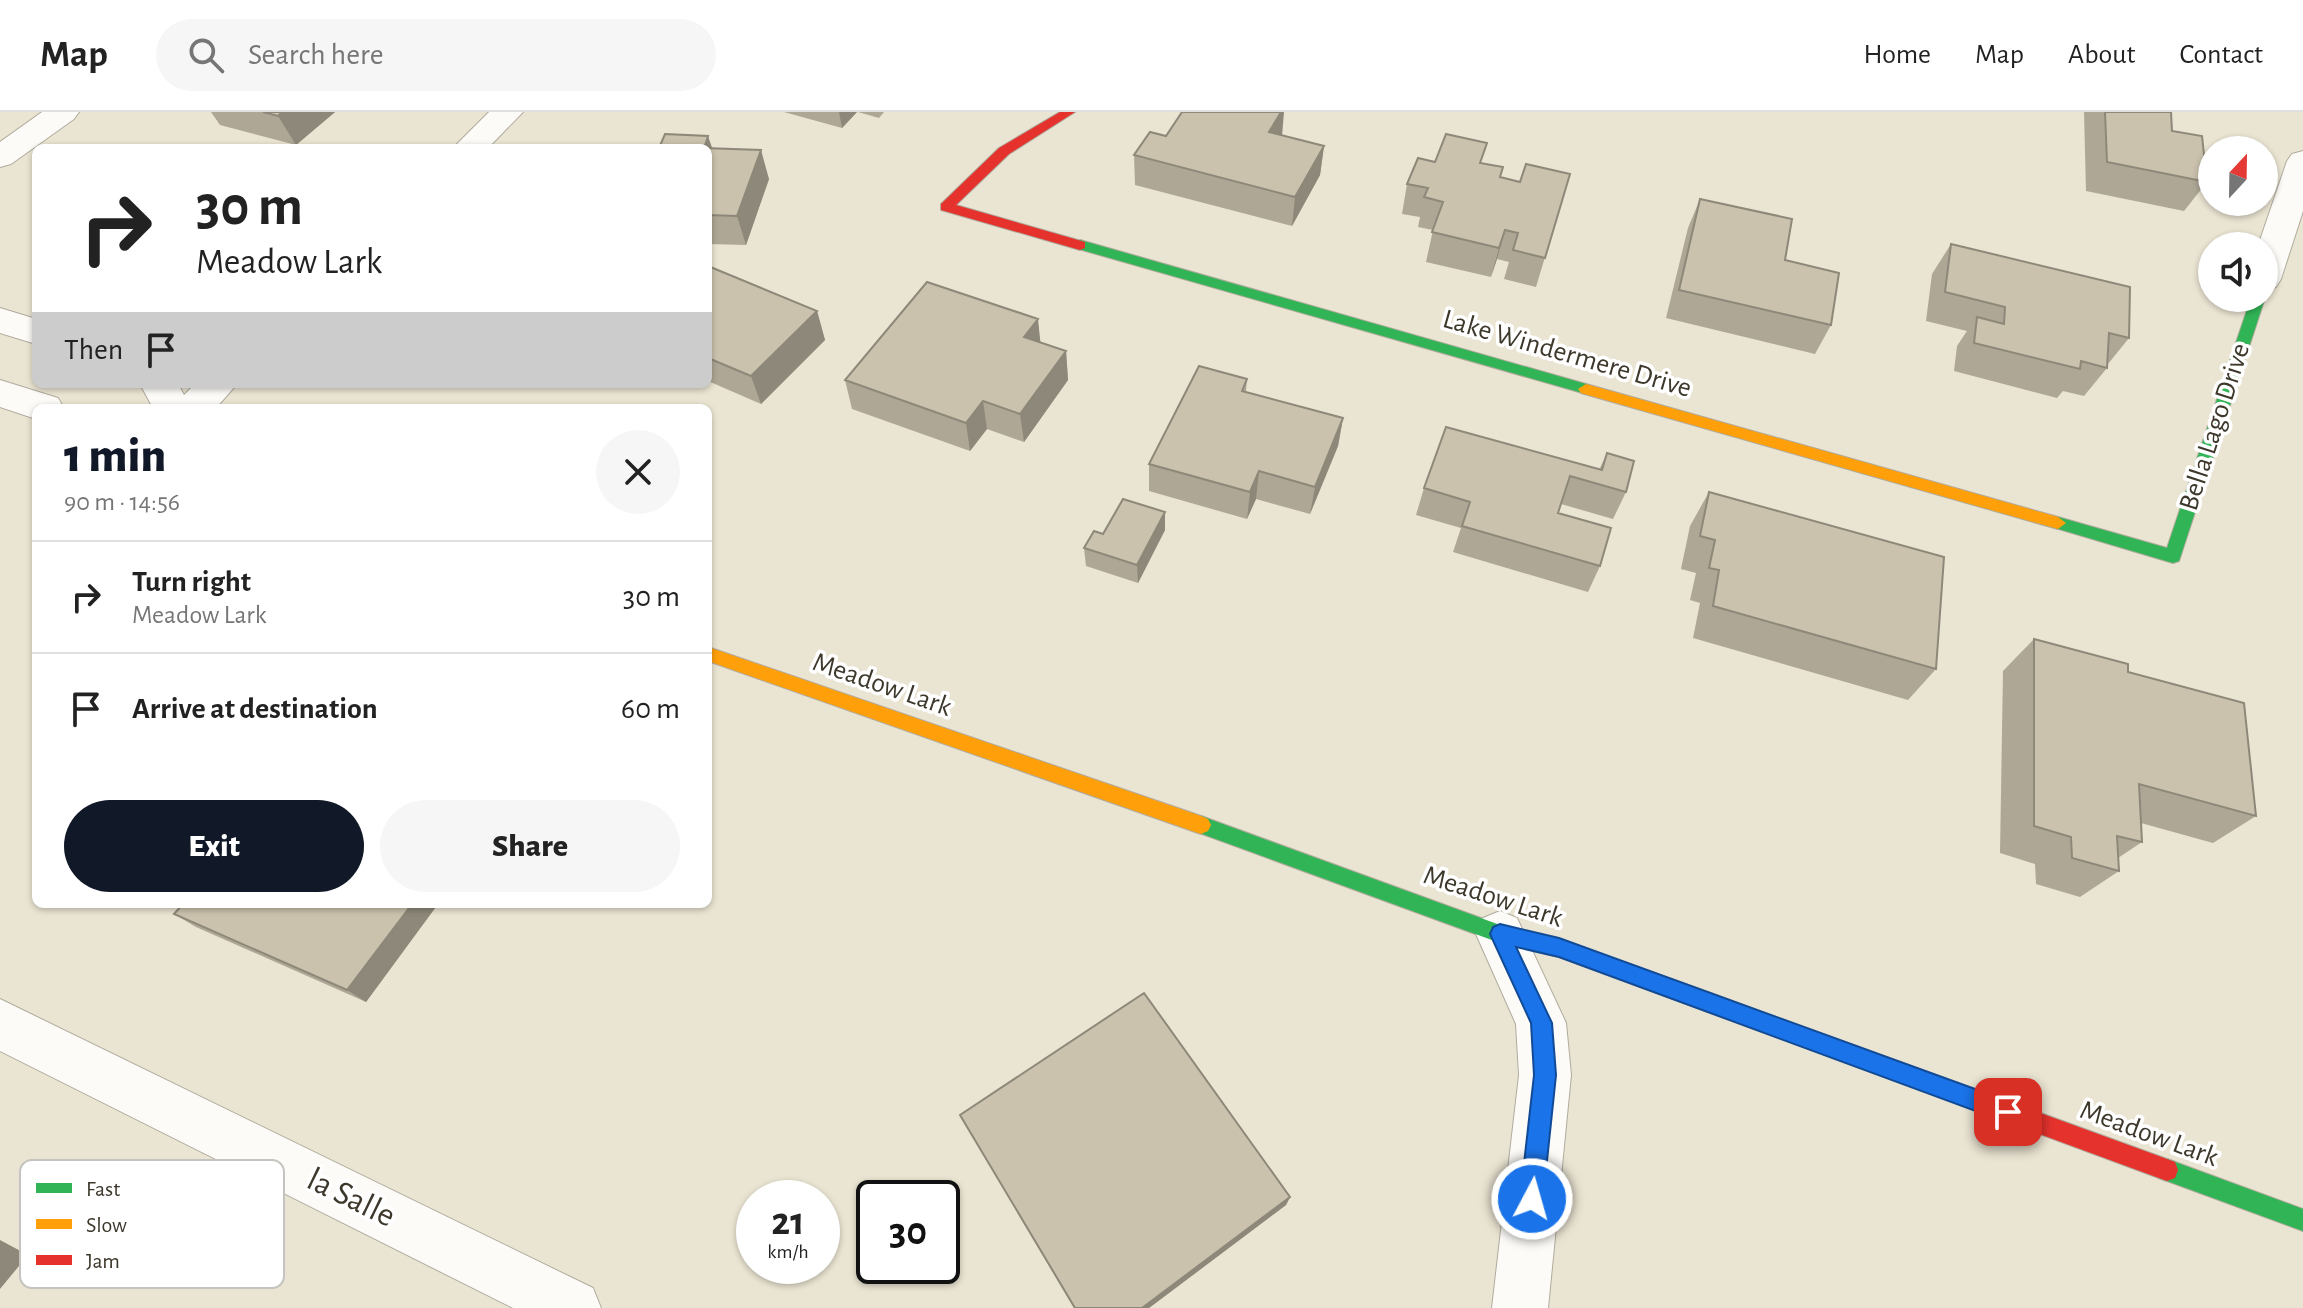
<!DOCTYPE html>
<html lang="en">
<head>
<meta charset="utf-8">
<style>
	:root { --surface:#fff; --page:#f6f6f6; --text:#222; --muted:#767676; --line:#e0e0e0; --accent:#111827 }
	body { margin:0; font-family:"Alegreya Sans",sans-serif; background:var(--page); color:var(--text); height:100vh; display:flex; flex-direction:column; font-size:30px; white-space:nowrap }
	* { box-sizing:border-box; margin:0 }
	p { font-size:26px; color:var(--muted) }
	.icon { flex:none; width:44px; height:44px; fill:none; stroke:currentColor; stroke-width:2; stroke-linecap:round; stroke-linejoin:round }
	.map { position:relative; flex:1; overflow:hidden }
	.panel { position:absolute; left:32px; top:292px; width:680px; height:504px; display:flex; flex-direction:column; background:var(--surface); border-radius:12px; box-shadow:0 2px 6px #0004 }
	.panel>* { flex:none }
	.hud { position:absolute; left:32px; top:32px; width:680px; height:244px; border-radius:12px; box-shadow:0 2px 6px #0004; background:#fff; color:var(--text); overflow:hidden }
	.needle { width:52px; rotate:22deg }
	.buttons { position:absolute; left:2198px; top:24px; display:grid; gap:16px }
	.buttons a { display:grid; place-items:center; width:80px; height:80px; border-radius:50%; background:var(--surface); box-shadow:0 2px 6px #0004; font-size:40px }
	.speed { position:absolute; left:736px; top:1068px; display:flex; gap:16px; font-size:40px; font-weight:700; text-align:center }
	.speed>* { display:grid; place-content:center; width:104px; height:104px; border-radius:50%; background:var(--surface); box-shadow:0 2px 6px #0004; line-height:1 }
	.speed small { font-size:20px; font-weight:400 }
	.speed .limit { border:4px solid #111; border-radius:12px; background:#fff; color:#111 }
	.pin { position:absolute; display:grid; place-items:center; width:68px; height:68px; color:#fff; margin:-34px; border-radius:16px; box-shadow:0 4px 12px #0006 }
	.me { position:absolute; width:88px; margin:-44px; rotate:6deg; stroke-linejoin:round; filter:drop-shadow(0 0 6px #0008) }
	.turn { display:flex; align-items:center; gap:28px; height:168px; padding:0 32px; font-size:36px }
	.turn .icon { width:104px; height:104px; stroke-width:2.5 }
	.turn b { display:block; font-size:56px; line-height:68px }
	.then { display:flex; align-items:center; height:76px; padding:0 32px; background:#0003; gap:16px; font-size:30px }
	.round { display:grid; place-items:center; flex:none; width:84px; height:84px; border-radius:42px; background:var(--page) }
	.headline { display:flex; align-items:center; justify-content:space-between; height:136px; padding:0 32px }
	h1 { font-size:48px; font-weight:800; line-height:60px; color:var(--accent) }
	.action { display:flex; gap:16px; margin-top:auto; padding:16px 32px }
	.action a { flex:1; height:92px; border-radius:48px; background:var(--accent); color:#fff; font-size:32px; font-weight:800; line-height:92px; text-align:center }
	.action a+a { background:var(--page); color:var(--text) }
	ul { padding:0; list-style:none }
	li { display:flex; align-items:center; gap:24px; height:112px; padding:0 32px; border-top:2px solid var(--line) }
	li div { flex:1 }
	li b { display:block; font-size:30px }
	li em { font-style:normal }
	header { display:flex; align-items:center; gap:48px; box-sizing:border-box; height:112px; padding:0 40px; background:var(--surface); border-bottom:2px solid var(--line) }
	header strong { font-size:38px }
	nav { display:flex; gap:44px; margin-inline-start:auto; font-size:28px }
	.search { width:560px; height:72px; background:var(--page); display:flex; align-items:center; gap:20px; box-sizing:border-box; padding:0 28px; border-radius:44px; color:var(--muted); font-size:30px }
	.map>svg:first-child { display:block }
</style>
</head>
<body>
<header>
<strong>Map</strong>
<div class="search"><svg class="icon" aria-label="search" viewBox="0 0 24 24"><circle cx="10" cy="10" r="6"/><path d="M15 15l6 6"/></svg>Search here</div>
<nav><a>Home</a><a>Map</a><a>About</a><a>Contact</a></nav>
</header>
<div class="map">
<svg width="2303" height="1196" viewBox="0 0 2303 1196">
	<rect width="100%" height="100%" fill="#eae4d2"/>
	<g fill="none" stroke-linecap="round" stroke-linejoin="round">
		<g stroke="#b0ab9d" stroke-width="2">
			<path id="street" d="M42,0H79L74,7L11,52L0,55V30Z
				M489,0H523L488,36H453Z
				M2303,39V99L2281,167L2276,175L2264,179V134H2258L2287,49L2292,42Z
				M0,196L36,207V232L0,221Z
				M0,268L58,286L64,296H36V307L0,295Z
				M140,272H178L184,283L195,272H237L216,296H153Z
				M1500,799L1517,806L1566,911L1571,963L1548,1196H1492L1519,963L1516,912L1476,822L1483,806Z
				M0,887L593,1176L601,1196H513L0,939Z"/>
		</g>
		<g stroke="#b0ab9d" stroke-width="2">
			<path id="fast" d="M1080,128L1586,272L1594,277L1586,282L1075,136L1073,133Z
				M2264,184L2265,186L2179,449L2173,451L2052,415L2050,411L2052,407L2058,405L2167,436L2251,186Z
				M1201,704L1500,813L1559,827L1708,880L1715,883L1718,890L1715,897L1708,900L1559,845L1500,831L1194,719L1191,713L1194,707Z
				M2167,1047L2303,1097V1119L2159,1066L2156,1058L2159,1050Z"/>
		</g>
		<g stroke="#b0ab9d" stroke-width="2">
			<path id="slow" d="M1586,272L2058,405L2066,411L2058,417L1581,281L1578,277Z
				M708,535L1201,704L1208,707L1211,713L1208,719L1201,722L708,549Z"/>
		</g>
		<g stroke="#b0ab9d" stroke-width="2">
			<path id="jam" d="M1060,0H1075L1009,42L956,93L1085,130V136L1080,138L941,98V92L999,36Z
				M1708,880L2167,1047L2175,1050L2178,1058L2175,1066L2167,1069L1708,900L1701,897L1698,890L1701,883Z"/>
		</g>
		<use href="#street" fill="#fcfbf8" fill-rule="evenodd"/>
		<use href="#fast" fill="#30b455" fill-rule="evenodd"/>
		<use href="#slow" fill="#ff9f0a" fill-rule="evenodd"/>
		<use href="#jam" fill="#e5322d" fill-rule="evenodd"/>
	</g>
	<path fill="#aea795" d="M211,0H335L296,33L220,13Z
		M784,0H857L842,16Z
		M858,0H884L879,6Z
		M2084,0H2171L2172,19L2207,70L2184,99L2086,79Z
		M1166,24H1282L1324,34L1320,63L1292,114L1135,73L1134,43Z
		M708,36H712L769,67L746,133L708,132Z
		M1435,50L1482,51L1500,66L1520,70L1570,62L1536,175L1504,167L1509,150L1497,147L1491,165L1426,150L1433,118L1418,115L1420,105L1402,102L1407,72Z
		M1700,87L1785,148L1831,213L1815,242L1666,206L1688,116Z
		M1951,132L2129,226L2108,252L2107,256L2084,284L2063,279L2057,286L1954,259L1957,234L1967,219L1926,209L1932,162Z
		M708,154L817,199L825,228L761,292L708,269Z
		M1041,231L1066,239L1068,268L1024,330L987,317L970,339L852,297L845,268Z
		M1247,267L1246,280L1343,306L1338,334L1310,402L1256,387L1247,407L1149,379V352Z
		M1607,341L1626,380L1613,407L1561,392L1558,401L1600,454L1588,480L1453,440L1461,416L1416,403L1424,376L1599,358Z
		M1709,380L1936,557L1908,588L1693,526L1700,491L1690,488L1696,461L1681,457L1690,414Z
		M1165,400V418L1138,471L1086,454L1084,436L1103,422Z
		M2034,527L2128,560L2256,704L2213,731L2141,711L2142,730L2118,746L2119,759L2080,785L2036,772L2035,752L2000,741L2003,559Z
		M438,792L366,890L196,815L174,802Z
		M960,1003L1290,1085L1286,1093L1149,1196H1074Z"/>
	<path fill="#8d8879" d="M282,0H335L296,33L278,4Z
		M839,0H857L842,16Z
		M1281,0H1284L1282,24L1269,20Z
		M708,24L718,53L704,36Z
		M1324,34L1320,63L1292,114L1295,85Z
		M761,38L769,67L746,133L737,104Z
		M1505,118L1497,147L1491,165L1499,136Z
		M817,199L825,228L761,292L751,264Z
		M1038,207L1041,236L1024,225Z
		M1066,239L1068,268L1024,330L1020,302Z
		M983,289L987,317L970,339L966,311Z
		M1343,306L1338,334L1310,402L1315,375Z
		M1259,359L1256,387L1247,407L1250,380Z
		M1165,400V418L1138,471L1137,453Z
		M412,792H438L366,890L347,878Z
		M1290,1085L1286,1093L1149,1196H1142Z
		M0,1128L28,1143L0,1177Z"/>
	<path fill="#cac2ad" stroke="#8d8879" stroke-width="2" d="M263,0H282L278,4Z
		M1182,0H1281L1269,20L1324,34L1295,85L1134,43L1150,20L1166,24Z
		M2105,0H2171L2172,19L2202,24L2207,70L2107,50Z
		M665,22L708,24L704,36L761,38L737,104L708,103V36H659Z
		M1446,22L1487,31L1480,51L1503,55L1500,65L1520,70L1526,52L1570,62L1545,146L1513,138L1518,121L1505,118L1499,136L1432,120L1443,90L1424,85L1428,76L1407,72L1418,46L1435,50Z
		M1700,87L1792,107L1785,148L1839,161L1831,213L1679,178Z
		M1951,132L2130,175L2129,226L2109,221L2107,256L2081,249L2080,257L1974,231L1977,205L2004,212L2005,195L1945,180Z
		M708,154L817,199L751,264L708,246Z
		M927,170L1038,207L1024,225L1066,239L1020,302L983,289L966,311L845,268Z
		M1199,254L1247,267L1242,279L1343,306L1315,375L1259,359L1250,380L1149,352Z
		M1446,315L1602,358L1607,341L1634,349L1626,380L1570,364L1558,401L1611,416L1600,454L1462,414L1470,390L1424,376Z
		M1709,380L1944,445L1936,557L1713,494L1719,458L1709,456L1715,428L1700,424Z
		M1123,387L1165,400L1137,453L1084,436L1094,419L1103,422Z
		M2034,527L2128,552V560L2244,591L2256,704L2139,672L2142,730L2117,724L2119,759L2072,746L2071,725L2034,714Z
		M183,792H412L347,878L174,802Z
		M1144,881L1290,1085L1142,1196H1075L960,1003Z"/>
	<path fill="#1a73e8" stroke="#114b97" stroke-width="2" d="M1500,812L1559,826L2008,989L2015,993L2019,1000L2015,1008L2008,1011L1559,845L1516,835L1552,911L1556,963L1543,1087L1540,1095L1532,1098L1524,1095L1520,1087L1534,963L1531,911L1490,822L1493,815Z"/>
	<g text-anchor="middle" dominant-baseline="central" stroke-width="7" stroke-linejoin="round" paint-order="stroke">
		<g font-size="28" fill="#3d382b" stroke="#fff">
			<text transform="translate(1567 242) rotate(16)">Lake Windermere Drive</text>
			<text transform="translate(2215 315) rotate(-72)">Bella Lago Drive</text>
			<text transform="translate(882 573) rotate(19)">Meadow Lark</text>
			<text transform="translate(1493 785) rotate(18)">Meadow Lark</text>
			<text transform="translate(2149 1022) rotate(20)">Meadow Lark</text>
		</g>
		<g font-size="34" fill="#3d382b" stroke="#fff">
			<text transform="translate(351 1086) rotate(26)">la Salle</text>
		</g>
	</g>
	<rect x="20" y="1048" width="264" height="128" rx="12" fill="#fff" stroke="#c5c3bf" stroke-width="2"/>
	<rect x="36" y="1071" width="36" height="10" fill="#30b455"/>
	<rect x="36" y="1107" width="36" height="10" fill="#ff9f0a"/>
	<rect x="36" y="1143" width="36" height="10" fill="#e5322d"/>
	<g font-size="22" fill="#3d382b">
		<text x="86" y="1084">Fast</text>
		<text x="86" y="1120">Slow</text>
		<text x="86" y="1156">Jam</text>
	</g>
</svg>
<div class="buttons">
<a><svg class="needle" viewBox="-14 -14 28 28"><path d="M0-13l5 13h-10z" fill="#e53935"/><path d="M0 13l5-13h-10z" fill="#767676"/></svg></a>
<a><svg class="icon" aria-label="sound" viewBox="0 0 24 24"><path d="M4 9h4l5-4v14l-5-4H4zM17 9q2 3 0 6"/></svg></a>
</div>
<div class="speed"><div>21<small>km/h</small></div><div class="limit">30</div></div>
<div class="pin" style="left:2008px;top:1000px;background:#d93025"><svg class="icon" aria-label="arrive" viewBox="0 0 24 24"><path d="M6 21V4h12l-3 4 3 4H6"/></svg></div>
<svg class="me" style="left:1532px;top:1087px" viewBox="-20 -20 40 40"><circle r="17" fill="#1a73e8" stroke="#fff" stroke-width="3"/><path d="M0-11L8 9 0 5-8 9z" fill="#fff"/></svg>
<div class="hud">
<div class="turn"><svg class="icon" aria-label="right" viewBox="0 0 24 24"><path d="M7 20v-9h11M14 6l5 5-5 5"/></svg><div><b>30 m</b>Meadow Lark</div></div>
<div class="then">Then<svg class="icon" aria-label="arrive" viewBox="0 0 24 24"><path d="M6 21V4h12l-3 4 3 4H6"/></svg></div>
</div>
<section class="panel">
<div class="headline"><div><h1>1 min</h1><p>90 m · 14:56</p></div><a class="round"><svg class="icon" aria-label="close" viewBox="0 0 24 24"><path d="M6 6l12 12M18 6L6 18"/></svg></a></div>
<ul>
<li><svg class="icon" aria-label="right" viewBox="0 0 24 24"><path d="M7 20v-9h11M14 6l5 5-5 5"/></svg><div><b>Turn right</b><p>Meadow Lark</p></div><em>30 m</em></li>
<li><svg class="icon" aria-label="arrive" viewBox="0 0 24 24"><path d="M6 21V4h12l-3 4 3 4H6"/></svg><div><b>Arrive at destination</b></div><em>60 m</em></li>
</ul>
<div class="action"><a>Exit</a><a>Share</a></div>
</section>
</div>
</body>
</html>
